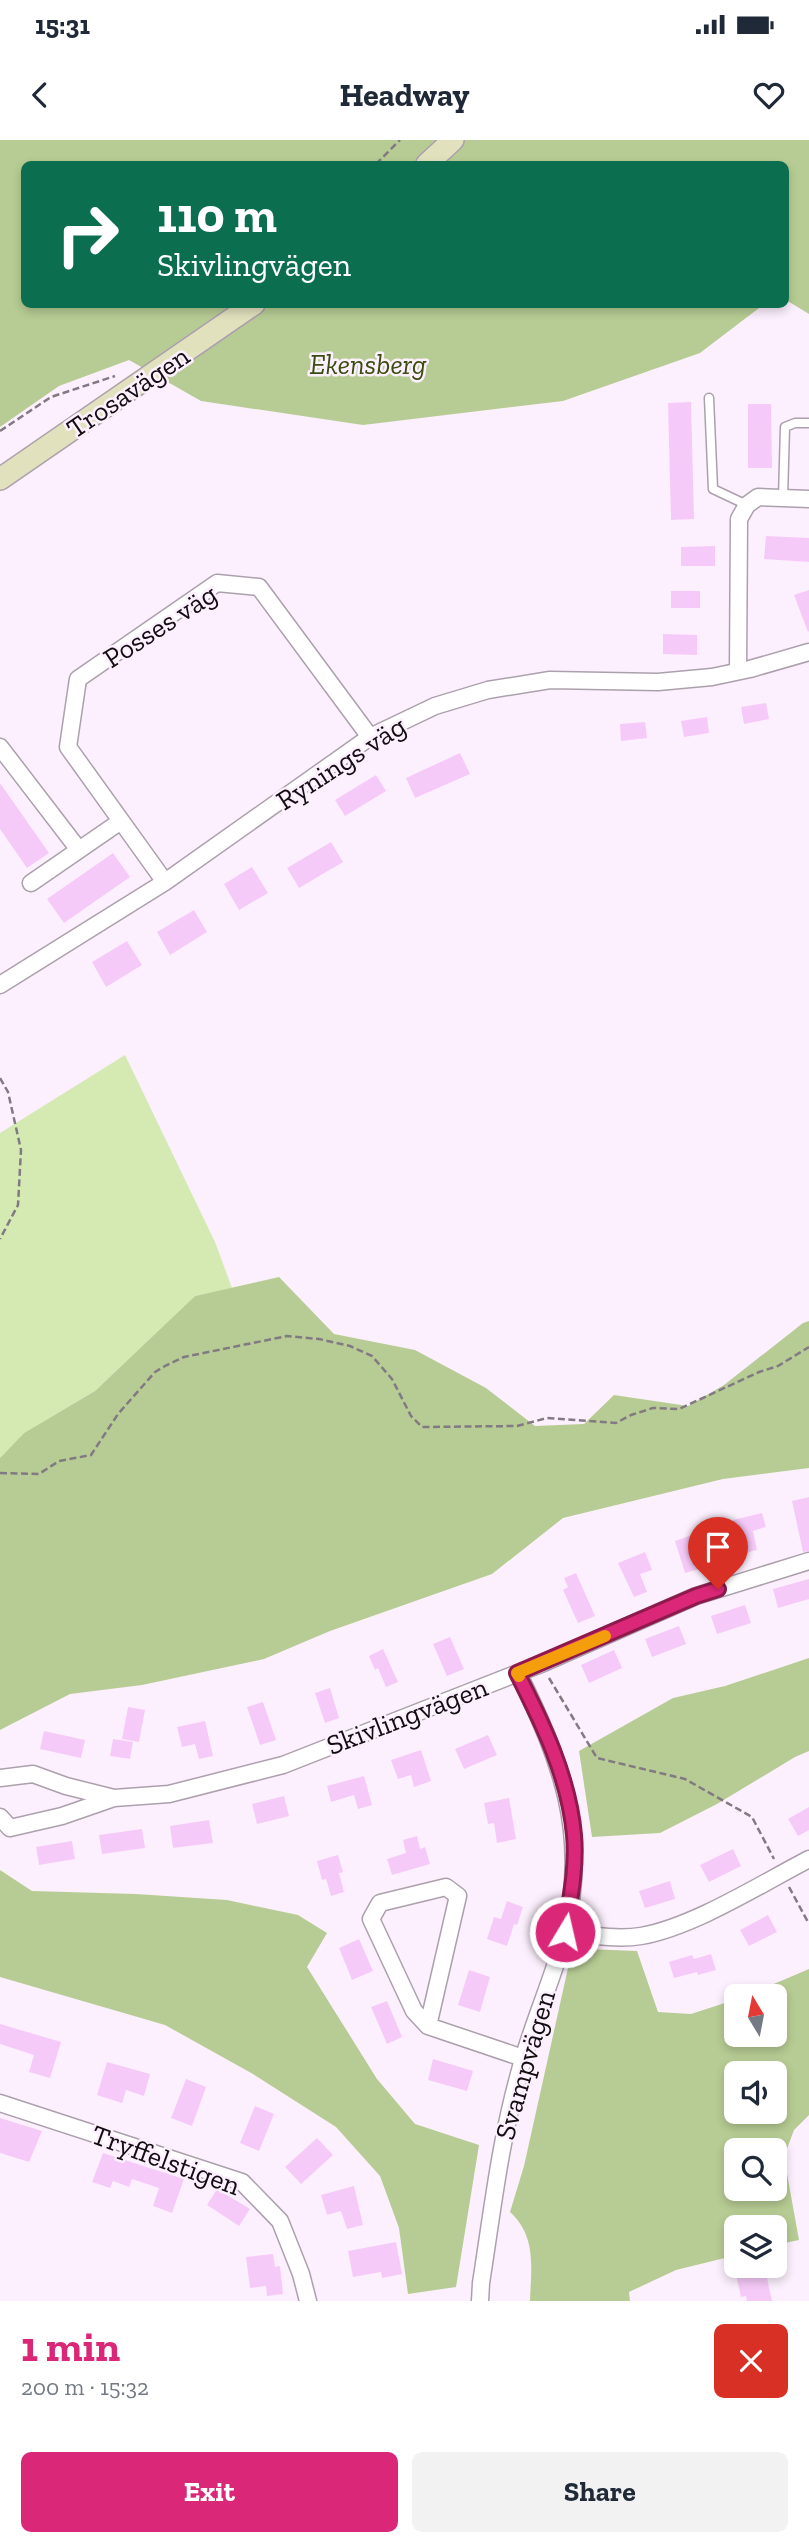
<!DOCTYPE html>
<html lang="en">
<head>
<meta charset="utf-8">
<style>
	:root { --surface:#fff; --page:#f2f2f3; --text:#1f2937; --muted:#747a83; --accent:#db2777 }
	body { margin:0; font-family:"Zilla Slab",serif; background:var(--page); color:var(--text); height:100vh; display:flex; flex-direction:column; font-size:26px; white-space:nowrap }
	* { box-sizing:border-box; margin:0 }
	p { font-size:23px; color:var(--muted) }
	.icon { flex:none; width:38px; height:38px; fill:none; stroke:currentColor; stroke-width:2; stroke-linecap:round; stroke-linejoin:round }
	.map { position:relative; height:2161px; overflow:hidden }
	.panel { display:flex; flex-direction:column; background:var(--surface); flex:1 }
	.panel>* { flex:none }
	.banner { position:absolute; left:21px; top:21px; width:768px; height:147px; border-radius:10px; box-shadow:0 4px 10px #0003; background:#0b6e4f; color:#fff; overflow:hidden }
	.needle { width:46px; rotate:350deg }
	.controls { position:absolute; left:724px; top:1844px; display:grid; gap:14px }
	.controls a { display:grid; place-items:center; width:63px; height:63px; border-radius:10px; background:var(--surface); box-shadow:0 4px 10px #0003; font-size:35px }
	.pin { position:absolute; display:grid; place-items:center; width:60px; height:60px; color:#fff; margin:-72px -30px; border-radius:50% 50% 50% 0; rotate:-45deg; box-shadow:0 0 7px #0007 }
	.pin .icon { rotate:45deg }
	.me { position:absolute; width:77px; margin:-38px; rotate:9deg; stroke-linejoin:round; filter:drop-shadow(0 0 5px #0008) }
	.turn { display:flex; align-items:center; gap:24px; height:147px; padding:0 21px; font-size:32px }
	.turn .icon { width:91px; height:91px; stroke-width:2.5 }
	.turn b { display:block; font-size:49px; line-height:60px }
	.round { display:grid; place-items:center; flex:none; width:74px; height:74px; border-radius:10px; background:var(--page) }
	.head { display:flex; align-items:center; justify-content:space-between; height:119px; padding:0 21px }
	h1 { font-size:42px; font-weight:700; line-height:52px; color:var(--accent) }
	.primary-button { display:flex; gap:14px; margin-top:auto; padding:14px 21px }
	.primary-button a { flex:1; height:80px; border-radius:10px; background:var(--accent); color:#fff; font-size:28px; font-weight:700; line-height:80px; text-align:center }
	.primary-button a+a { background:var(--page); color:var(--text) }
	.status { display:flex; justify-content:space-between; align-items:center; height:49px; padding:0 35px; background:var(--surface); direction:ltr }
	.status svg { height:19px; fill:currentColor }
	header { display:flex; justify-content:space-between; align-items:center; height:91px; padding:0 21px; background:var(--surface); font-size:32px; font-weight:700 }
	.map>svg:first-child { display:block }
</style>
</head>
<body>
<div class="status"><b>15:31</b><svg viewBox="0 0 49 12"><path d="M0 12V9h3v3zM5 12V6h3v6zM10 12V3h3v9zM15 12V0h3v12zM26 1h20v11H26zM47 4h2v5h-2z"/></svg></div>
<header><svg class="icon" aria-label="back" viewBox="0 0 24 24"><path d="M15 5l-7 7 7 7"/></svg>Headway<svg class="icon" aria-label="heart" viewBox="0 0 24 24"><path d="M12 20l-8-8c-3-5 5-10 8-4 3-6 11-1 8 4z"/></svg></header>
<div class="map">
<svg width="809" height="2161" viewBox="0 0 809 2161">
	<rect width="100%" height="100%" fill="#fdf0fe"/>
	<path fill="#d4eab2" d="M125,915L215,1102L232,1148L195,1156L95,1251L24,1293L0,1318V993Z"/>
	<path fill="#b7cc94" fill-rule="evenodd" d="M0,0H809V174L786,160V24H24V164L763,165L700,213L563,261L363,285L201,261L129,220L59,246L0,287Z
		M279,1137L334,1194L415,1210L486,1248L535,1286L584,1284L614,1255L688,1266L724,1245L803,1183L809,1181V1328L723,1339L563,1378L492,1434L330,1491L264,1519L142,1545L70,1554L0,1590V1318L24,1293L95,1251L195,1156Z
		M809,1518V1611L795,1617L717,1664L660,1693L592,1697L579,1611L673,1558L725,1546Z
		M0,1730L32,1751L136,1754L227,1760L298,1775L327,1793L307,1827L377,1939L415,1984L479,2005L456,2147L408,2154L399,2088L380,2036L336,1987L253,1934L165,1885L0,1837Z
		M587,1809L637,1811L658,1872L691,1874L737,1859V1895H775V1857H743L809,1829V1975L794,1990L784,2017L799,2100L775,2105V2088H737V2115L676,2130L629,2152L630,2161H530C531,2128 537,2097 510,2072L524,2026L570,1819ZM737,1934H775V1972H737ZM737,2011H775V2049H737Z"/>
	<path fill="#f6caf8" d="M691,262L694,379L671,380L668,263Z
		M748,264H771L772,328H748Z
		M766,396L809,398V422L764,419Z
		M715,406V426H681V407Z
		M809,450V491L808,492L794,455Z
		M671,451H700V468H671Z
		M663,494L697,495V515L663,514Z
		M766,563L769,579L744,584L741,567Z
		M707,577L709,593L684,597L681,581Z
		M645,582L647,598L621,601L620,584Z
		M460,613L470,634L415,658L406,638Z
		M376,635L386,651L345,676L335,660Z
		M0,643L49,713L27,728L0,689Z
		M331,702L343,722L299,748L287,728Z
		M113,713L130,737L64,783L47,759Z
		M252,727L268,753L239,770L224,744Z
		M194,770L207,792L170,815L157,792Z
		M127,801L142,825L106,847L92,822Z
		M809,1357V1411L803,1412L792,1361Z
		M762,1373L766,1387L753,1391L757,1410L741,1414L733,1380Z
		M704,1391L710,1410L698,1414L703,1428L685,1433L675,1401Z
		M645,1412L652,1430L640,1434L647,1452L634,1457L618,1423Z
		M576,1433L595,1476L578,1483L563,1450L568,1447L564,1438Z
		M809,1439V1459L778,1468L773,1449Z
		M745,1465L751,1483L717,1494L711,1476Z
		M679,1486L686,1504L652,1517L645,1499Z
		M450,1497L464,1529L447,1536L433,1504Z
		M383,1509L398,1542L386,1547L378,1528L375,1530L369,1516Z
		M614,1510L622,1528L589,1543L581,1525Z
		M330,1548L339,1578L325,1583L315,1553Z
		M263,1562L276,1600L260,1605L247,1567Z
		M128,1567L145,1570L139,1602L122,1599Z
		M205,1581L213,1616L199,1619L195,1604L182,1607L177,1587Z
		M44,1591L85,1600L81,1618L40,1609Z
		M488,1595L497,1615L464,1629L455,1609Z
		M113,1599L133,1602L130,1619L110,1616Z
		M421,1610L431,1641L414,1647L411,1635L398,1639L391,1620Z
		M364,1636L372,1665L358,1669L354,1655L331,1662L327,1646Z
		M284,1656L289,1676L257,1684L252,1664Z
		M509,1658L516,1699L497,1703L494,1683L488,1684L484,1663Z
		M809,1667V1690L798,1696L788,1679Z
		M209,1680L213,1703L173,1708L170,1686Z
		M142,1689L145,1708L102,1714L99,1695Z
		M417,1696L420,1709L425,1707L430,1724L392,1735L387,1719L406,1713L403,1700Z
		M72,1701L75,1719L39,1725L36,1707Z
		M733,1709L741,1726L709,1742L700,1725Z
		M338,1715L343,1732L339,1733L344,1752L331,1756L326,1739L322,1740L317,1721Z
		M670,1741L675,1759L645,1768L639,1751Z
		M507,1761L523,1767L517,1785L514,1784L507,1806L487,1799L494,1777L501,1779Z
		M768,1775L777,1792L749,1806L740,1790Z
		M359,1799L373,1831L352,1840L339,1808Z
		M711,1814L716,1830L698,1835L697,1832L674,1838L669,1822L692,1815L694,1819Z
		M469,1830L490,1837L480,1872L458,1865Z
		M387,1861L402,1897L387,1904L371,1867Z
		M0,1884L61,1902L50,1938L29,1932L34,1915L0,1904Z
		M433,1919L473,1931L467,1951L428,1940Z
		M107,1922L150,1934L144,1956L126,1950L122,1963L97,1955Z
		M186,1939L206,1947L192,1986L171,1978Z
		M255,1966L274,1974L259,2011L240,2003Z
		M0,1978L42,1991L29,2022L0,2013Z
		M317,1998L333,2015L301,2044L285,2027Z
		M103,2013L184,2039L172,2073L153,2066L159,2048L132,2039L129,2047L113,2041L110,2048L92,2042Z
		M354,2046L363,2085L347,2089L341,2071L327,2075L321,2055Z
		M217,2049L250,2069L239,2086L207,2065Z
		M396,2102L402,2134L382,2138L381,2132L353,2137L348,2111Z
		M273,2114L275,2127L280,2126L283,2154L267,2156L266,2146L250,2148L246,2117Z
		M765,2129L772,2161H747L746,2156L741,2157L736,2135Z"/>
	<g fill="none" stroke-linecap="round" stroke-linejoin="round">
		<g stroke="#aca0ad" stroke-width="11">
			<path id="service" d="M709,258L713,349L747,365
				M783,358L785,287L795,283H809"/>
		</g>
		<g stroke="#aca0ad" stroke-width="19">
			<path id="minor" d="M738,531L739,379L747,365L758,357L809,359
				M0,607L79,710
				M165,742L68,607L78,539L217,443L259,447L370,597
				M31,743L121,681
				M0,845L165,742L370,597L435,566L488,550L550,540L658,542L712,537L750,529L809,512
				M0,1638L33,1634L66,1646L114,1658
				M0,1677L10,1688L62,1676L114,1658L169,1654L283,1625L541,1524L696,1456L809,1421
				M565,1792C589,1795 617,1800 641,1796C693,1787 761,1744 809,1719
				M428,1886L458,1756L446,1747L380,1763L371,1779L414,1871L428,1886L523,1918
				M0,1963L242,2042L280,2081L301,2134L308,2161
				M480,2161L481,2143C492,2073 500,2002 519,1934C531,1886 553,1840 565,1793C589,1694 561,1620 518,1533"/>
		</g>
		<g stroke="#aca0ad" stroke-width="24">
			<path id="secondary" d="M427,24L453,0
				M0,339L254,164"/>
		</g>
		<path stroke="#827a82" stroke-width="2.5" stroke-dasharray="7 3.5" stroke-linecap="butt" d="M376,24L400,0
			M0,291L51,257L115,236
			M0,938L8,952L21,1010L18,1065L0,1099
			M0,1333L39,1334L59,1321L91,1315L118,1274L155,1232L165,1226L184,1217L287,1196L319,1199L350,1206L372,1216L392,1239L411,1276L422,1287L517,1286L547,1278L616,1283L631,1275L653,1268L679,1269L759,1232L778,1226L809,1207
			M549,1538L597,1618L685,1639L752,1677L774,1719
			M789,1747L809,1784"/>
		<use href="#service" stroke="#fff" stroke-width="8"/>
		<use href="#minor" stroke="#fff" stroke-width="16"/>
		<use href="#secondary" stroke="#e1e1bd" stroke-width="21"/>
	</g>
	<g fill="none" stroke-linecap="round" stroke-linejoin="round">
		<g stroke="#8e194d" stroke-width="18">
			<path id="route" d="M565,1792C570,1761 577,1727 574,1695C569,1638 543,1584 517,1533L696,1456L718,1449"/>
		</g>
		<use href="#route" stroke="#db2777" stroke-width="12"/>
		<path stroke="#f59e0b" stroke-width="12" d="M519,1536L517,1533L605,1496"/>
	</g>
	<g text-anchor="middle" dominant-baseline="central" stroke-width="5" stroke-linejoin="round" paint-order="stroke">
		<g font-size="28" font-style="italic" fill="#3a4c0f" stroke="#fdf0fe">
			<text x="368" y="224">Ekensberg</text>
		</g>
		<g font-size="28" fill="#110d11" stroke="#fdf0fe">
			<text transform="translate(128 252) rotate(-34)">Trosavägen</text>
			<text transform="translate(160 486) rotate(-33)">Posses väg</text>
			<text transform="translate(341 623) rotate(-33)">Rynings väg</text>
			<text transform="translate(407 1576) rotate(-21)">Skivlingvägen</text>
			<text transform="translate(525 1925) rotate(-74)">Svampvägen</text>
			<text transform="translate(166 2020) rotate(20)">Tryffelstigen</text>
		</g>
	</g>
</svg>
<div class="controls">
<a><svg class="needle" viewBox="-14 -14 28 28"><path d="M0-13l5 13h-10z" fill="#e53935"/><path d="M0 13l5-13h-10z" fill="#747a83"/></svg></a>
<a><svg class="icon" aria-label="sound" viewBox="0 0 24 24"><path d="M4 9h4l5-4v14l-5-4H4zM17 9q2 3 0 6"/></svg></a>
<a><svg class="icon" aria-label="search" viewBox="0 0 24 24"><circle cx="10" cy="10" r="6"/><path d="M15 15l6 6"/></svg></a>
<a><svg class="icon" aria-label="layers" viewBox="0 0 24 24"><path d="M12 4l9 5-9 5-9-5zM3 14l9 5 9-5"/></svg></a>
</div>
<div class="pin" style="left:718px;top:1449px;background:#d93025"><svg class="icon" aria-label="arrive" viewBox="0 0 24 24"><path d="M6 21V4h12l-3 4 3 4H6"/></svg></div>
<svg class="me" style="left:565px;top:1792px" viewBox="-20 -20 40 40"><circle r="17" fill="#db2777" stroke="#fff" stroke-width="3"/><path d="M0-11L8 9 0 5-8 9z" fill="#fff"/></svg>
<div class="banner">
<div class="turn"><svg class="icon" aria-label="right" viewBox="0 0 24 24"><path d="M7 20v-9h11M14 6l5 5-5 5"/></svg><div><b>110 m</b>Skivlingvägen</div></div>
</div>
</div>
<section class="panel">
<div class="head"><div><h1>1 min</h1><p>200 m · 15:32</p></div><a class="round" style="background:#d93025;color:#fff"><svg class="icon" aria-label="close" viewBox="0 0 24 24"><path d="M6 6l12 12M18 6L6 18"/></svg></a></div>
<div class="primary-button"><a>Exit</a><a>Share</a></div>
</section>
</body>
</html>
